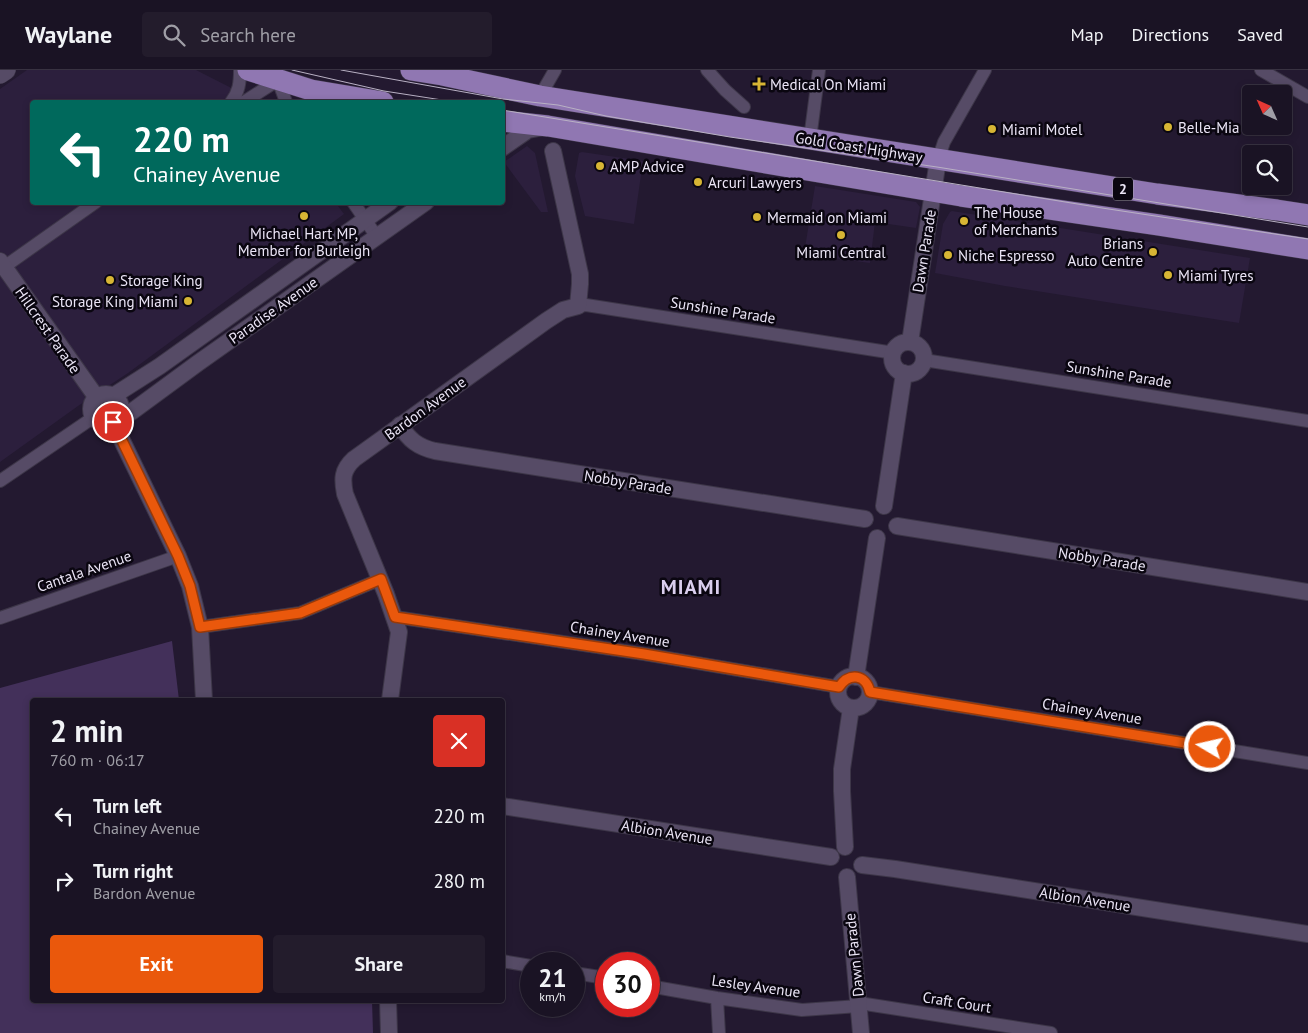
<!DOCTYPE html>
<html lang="en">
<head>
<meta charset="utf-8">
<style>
	:root { --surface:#1a1324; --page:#231c2c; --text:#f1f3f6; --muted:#9f9ea6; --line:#383241; --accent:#ea580c }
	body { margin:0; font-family:"PT Sans",sans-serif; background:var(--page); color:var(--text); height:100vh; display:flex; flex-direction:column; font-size:19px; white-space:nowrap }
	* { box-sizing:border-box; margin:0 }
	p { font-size:16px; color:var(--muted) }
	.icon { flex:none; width:28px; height:28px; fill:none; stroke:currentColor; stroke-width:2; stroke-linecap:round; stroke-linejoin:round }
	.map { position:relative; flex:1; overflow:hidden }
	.drawer { position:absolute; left:30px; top:628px; width:475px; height:305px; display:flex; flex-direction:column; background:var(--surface); border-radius:5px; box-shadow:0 2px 8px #0003,0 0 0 1px var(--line) }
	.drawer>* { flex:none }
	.banner { position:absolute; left:30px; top:30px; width:475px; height:105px; border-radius:5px; box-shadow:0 2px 8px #0003,0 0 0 1px var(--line); background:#00695c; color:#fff; overflow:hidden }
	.needle { width:32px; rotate:315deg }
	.buttons { position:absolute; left:1242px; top:15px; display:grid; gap:10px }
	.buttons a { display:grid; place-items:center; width:50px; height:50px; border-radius:5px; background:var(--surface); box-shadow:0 2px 8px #0003,0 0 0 1px var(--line); font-size:25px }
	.speed { position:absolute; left:520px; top:882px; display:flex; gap:10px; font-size:25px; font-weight:700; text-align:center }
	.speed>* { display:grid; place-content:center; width:65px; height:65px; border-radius:50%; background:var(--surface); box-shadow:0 2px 8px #0003,0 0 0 1px var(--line); line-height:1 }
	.speed small { font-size:12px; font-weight:400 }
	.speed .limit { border:8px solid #d22; background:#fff; color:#111 }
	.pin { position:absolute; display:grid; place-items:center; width:42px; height:42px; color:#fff; margin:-21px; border:2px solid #fff; border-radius:50%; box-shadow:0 1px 5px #0007 }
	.me { position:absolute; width:55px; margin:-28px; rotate:279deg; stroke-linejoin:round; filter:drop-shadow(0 0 4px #0008) }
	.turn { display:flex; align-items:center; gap:18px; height:105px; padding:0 20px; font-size:22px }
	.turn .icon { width:65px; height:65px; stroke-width:2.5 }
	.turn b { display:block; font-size:35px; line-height:42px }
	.round { display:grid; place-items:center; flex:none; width:52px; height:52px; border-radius:5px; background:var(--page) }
	.headline { display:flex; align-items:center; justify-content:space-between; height:85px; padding:0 20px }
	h1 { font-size:30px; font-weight:700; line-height:38px }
	.primary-button { display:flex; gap:10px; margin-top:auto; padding:10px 20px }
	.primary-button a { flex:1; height:58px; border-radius:5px; background:var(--accent); color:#fff; font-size:20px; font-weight:700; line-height:58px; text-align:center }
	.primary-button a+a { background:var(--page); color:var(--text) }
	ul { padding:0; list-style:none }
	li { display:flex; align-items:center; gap:15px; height:65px; padding:0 20px }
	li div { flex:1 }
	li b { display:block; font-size:19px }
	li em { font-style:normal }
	header { display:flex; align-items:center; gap:30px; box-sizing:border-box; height:70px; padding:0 25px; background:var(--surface); border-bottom:1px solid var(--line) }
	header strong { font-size:24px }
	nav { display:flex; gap:28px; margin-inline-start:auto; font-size:18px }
	.search { width:350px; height:45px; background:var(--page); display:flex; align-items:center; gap:12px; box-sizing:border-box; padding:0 18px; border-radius:5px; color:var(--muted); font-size:19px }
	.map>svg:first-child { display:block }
</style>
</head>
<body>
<header>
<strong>Waylane</strong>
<div class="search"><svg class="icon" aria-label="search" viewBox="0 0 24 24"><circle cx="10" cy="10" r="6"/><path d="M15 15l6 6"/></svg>Search here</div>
<nav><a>Map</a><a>Directions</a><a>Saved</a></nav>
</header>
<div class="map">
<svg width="1308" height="963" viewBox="0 0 1308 963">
	<rect width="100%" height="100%" fill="#231930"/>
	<path fill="#2c1f3d" d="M27,0H196L259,32H32V132H335L344,144L128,303L78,336L0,392V19Z
		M527,76L535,83L548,142H541L504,92Z
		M582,82L643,91L634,154L585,146L575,106L579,83Z
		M815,116L916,132L920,137L916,158L875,152L870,193L804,184Z
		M952,141L1250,188L1239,253L1005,216L935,203L943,154L950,142Z"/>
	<path fill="#43305a" d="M172,571L179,630H32V930H372L373,963H0V618Z"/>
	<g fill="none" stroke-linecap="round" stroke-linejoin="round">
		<g stroke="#3d3648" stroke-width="14">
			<path id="minor" d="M707,0L725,20L744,37
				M1261,0L1308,27
				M540,26L555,0
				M231,32C239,22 240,13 240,0
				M244,32L278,10L286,32
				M810,69L819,0
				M938,90L944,72L985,0
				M353,132L377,167
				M4,197L96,132
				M578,236L586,235L894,283
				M924,290L1308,351
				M0,411L94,347
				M395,547L644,584L839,617
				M0,548L178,486
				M200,557L300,543L381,509
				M870,622L1308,693
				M502,891L531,896
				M574,903L606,908
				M649,916L717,928L802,940L859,936
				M717,928L719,963
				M859,933L1051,963"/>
		</g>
		<g stroke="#3d3648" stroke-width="18">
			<path id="tertiary" d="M502,78L528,60L544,57
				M0,191L97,328
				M910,272L938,90
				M892 288a16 16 0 1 1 32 0a16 16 0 1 1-32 0Z
				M91 339a15 15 0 1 1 30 0a15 15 0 1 1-30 0Z
				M113,326L160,296L390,132
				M120,344L130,343L198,293L426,132
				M113,352L178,486L190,516L200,557L204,630
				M400,355C409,370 418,377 435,381L865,449
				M884,436L904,303
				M897,456L1308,522
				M838 622a16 16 0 1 1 32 0a16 16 0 1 1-32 0Z
				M856,607L877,468
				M390,630L399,562L386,524L345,424C342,409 342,400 354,389L546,251L563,240L578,236L580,214V204L553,81
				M502,736L831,787
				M845,777L842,721V699L851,638
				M862,795L895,799L1308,864
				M847,807L861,963
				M388,930L389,963"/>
		</g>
		<g stroke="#3d3648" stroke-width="20">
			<path id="secondary" d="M0,4L6,0"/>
		</g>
		<g stroke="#3d3648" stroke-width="22">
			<path id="trunk" d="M248,0L311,20L383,32
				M411,0L442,5L540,26L1157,124L1277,140L1308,145
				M502,51L548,56L961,126L1159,155L1308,179"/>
		</g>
		<use href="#minor" stroke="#564b66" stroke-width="12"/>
		<use href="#tertiary" stroke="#564b66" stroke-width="16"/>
		<use href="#secondary" stroke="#564b66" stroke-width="19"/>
		<use href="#trunk" stroke="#9077b2" stroke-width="21"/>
		<path stroke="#b9b1c4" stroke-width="1" d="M292,0L384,21L455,32
			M341,0L503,29L558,35L606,46L730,67L937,97L1308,157
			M502,40L1102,138L1308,169"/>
	</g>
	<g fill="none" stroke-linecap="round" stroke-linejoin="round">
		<g stroke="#983908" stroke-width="12">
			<path id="route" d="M113,352L178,486L190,516L200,557L300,543L381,509L395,547L644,584L839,617C849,602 866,604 870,622L1210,677"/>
		</g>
		<use href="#route" stroke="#ea580c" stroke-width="9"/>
	</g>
	<g fill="#d7b534" stroke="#0a0610" stroke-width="2">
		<path d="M756.5 6.5h5v5h5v5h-5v5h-5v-5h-5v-5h5z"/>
		<circle cx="1168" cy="57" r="5"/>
		<circle cx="992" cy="59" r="5"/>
		<circle cx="600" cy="96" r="5"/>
		<circle cx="698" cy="112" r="5"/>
		<circle cx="304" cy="146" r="5"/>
		<circle cx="757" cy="147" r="5"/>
		<circle cx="964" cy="151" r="5"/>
		<circle cx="841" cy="165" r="5"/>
		<circle cx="1153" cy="182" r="5"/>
		<circle cx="948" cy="185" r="5"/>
		<circle cx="1168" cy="205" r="5"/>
		<circle cx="110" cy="210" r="5"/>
		<circle cx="188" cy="231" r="5"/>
	</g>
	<g text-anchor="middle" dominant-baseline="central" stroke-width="5" stroke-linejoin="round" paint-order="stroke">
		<rect fill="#0a0610" stroke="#a8a2b1" stroke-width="1" x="1113" y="107.5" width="20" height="23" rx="4"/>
		<g font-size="14" font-weight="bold" fill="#ebe5f6">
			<text x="1123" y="119">2</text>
		</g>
		<g font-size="15" fill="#ebe5f6" stroke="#0a0610" text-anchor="start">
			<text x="770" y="14">Medical On Miami</text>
			<text x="1178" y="57">Belle-Mia</text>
			<text x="1002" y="59">Miami Motel</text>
			<text x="610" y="96">AMP Advice</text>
			<text x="708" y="112">Arcuri Lawyers</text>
			<text x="974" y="142">The House<tspan x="974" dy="17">of Merchants</tspan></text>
			<text x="767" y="147">Mermaid on Miami</text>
			<text x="304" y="163" text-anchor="middle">Michael Hart MP,<tspan x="304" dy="17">Member for Burleigh</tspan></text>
			<text x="1143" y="173" text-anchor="end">Brians<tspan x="1143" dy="17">Auto Centre</tspan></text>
			<text x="841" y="182" text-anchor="middle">Miami Central</text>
			<text x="958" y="185">Niche Espresso</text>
			<text x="1178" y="205">Miami Tyres</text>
			<text x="120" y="210">Storage King</text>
			<text x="178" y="231" text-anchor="end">Storage King Miami</text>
		</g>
		<g font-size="15" fill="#ebe5f6" stroke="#0a0610">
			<text transform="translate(859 77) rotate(9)">Gold Coast Highway</text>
			<text transform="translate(924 181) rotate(-81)">Dawn Parade</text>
			<text transform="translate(273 240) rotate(-35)">Paradise Avenue</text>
			<text transform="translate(723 240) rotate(9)">Sunshine Parade</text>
			<text transform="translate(48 260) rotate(55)">Hillcrest Parade</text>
			<text transform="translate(1119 304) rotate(9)">Sunshine Parade</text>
			<text transform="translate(425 338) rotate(-36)">Bardon Avenue</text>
			<text transform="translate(628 412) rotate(9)">Nobby Parade</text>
			<text transform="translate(1102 489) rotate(9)">Nobby Parade</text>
			<text transform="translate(84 501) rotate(-19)">Cantala Avenue</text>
			<text transform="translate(620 564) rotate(9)">Chainey Avenue</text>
			<text transform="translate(1092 641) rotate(9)">Chainey Avenue</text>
			<text transform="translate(667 762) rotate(9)">Albion Avenue</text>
			<text transform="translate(1085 829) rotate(9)">Albion Avenue</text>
			<text transform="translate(854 885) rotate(-96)">Dawn Parade</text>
			<text transform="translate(756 916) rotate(8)">Lesley Avenue</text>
			<text transform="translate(957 932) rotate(9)">Craft Court</text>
		</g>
		<g font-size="20" font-weight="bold" letter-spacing="1" fill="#daceee" stroke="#0a0610">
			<text x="691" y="517">MIAMI</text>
		</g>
	</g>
</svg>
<div class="buttons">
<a><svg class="needle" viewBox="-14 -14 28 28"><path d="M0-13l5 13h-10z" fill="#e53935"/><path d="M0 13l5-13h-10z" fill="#9f9ea6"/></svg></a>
<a><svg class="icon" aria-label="search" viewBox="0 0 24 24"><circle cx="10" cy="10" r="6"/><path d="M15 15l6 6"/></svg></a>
</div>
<div class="speed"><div>21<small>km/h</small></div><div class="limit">30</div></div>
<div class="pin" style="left:113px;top:352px;background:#d93025"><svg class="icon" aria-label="arrive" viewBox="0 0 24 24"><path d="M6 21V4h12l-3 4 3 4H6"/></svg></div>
<svg class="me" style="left:1210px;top:677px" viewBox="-20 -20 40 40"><circle r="17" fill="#ea580c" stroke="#fff" stroke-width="3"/><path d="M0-11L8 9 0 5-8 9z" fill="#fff"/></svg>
<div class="banner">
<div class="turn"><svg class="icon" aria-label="left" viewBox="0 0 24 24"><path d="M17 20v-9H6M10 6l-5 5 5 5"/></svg><div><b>220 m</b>Chainey Avenue</div></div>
</div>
<section class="drawer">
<div class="headline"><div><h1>2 min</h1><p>760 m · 06:17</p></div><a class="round" style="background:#d93025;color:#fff"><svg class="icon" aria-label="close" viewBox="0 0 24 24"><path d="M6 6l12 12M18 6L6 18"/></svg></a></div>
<ul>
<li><svg class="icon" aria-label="left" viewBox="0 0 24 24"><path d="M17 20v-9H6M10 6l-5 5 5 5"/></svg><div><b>Turn left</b><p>Chainey Avenue</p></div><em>220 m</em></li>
<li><svg class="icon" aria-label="right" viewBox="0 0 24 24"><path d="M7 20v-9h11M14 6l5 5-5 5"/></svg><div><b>Turn right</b><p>Bardon Avenue</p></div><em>280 m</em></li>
</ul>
<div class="primary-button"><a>Exit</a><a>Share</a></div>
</section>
</div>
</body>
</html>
